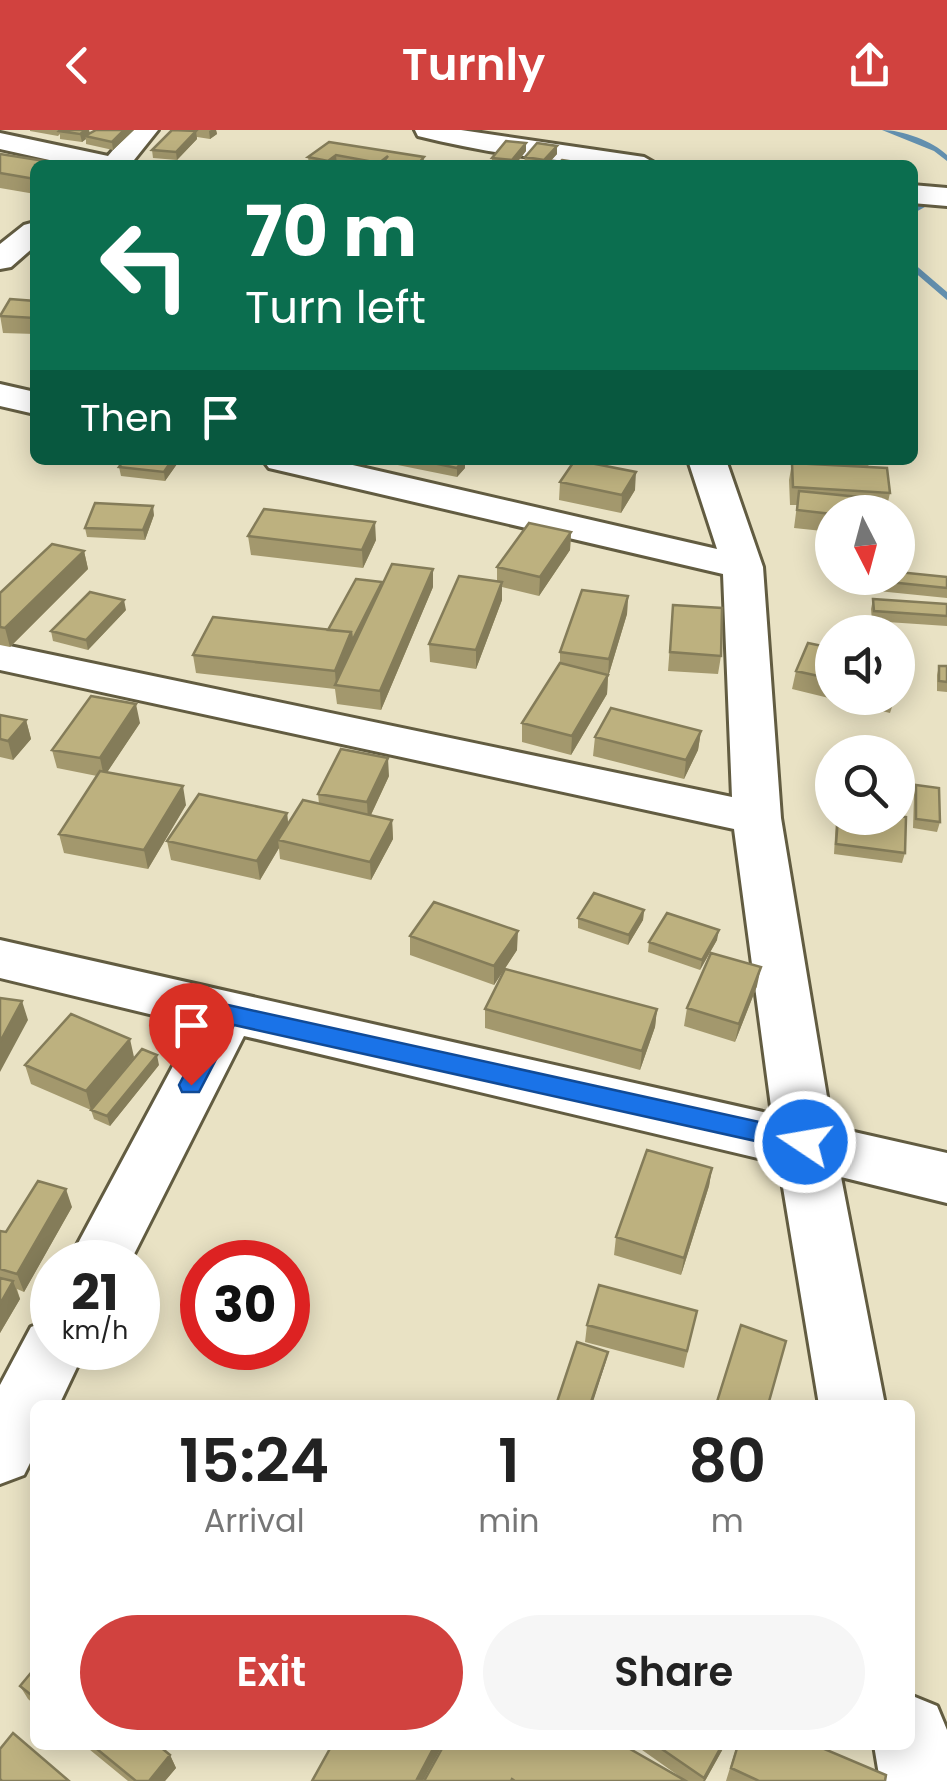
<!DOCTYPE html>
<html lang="en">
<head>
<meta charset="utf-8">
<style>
	:root { --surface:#fff; --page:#f6f6f6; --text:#222; --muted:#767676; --accent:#d1423f }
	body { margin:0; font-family:Poppins,sans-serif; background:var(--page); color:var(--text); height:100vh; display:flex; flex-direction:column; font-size:38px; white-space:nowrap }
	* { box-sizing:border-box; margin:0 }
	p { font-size:32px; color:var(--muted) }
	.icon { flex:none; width:55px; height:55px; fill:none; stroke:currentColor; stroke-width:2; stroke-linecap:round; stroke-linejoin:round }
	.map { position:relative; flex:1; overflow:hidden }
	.drawer { position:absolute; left:30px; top:1270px; width:885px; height:350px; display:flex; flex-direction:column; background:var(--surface); border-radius:15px; box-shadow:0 5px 25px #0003 }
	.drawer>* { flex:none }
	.hud { position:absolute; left:30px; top:30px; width:888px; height:305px; border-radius:15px; box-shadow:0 5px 25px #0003; background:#0b6e4f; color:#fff; overflow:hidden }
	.needle { width:65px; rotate:174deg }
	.fabs { position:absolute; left:815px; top:365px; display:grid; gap:20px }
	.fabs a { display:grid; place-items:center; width:100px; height:100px; border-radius:50%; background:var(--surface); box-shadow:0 5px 25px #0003; font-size:50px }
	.speed { position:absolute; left:30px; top:1110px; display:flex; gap:20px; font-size:50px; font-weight:700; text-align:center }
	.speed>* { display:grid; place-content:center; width:130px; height:130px; border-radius:50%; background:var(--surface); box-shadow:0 5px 25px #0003; line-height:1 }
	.speed small { font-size:25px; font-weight:400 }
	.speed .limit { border:15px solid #d22; background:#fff; color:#111 }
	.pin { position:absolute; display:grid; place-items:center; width:85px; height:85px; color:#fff; margin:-102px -42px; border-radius:50% 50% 50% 0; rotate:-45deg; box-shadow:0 0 10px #0007 }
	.pin .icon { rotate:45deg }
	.me { position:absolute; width:110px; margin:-55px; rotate:282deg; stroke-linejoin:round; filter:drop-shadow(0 0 8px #0008) }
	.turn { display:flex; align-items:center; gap:35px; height:210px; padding:0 50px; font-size:45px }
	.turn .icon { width:130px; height:130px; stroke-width:2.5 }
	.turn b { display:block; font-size:70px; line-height:85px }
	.then { display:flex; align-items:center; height:95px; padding:0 50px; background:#0003; gap:20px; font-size:38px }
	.eta { display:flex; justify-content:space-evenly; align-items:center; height:170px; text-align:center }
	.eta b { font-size:60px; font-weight:600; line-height:70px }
	.primary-button { display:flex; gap:20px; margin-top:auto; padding:20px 50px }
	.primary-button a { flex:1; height:115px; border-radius:60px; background:var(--accent); color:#fff; font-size:40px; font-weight:600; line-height:115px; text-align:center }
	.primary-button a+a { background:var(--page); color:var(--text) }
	header { display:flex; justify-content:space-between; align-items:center; height:130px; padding:0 50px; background:var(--accent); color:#fff; font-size:45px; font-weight:600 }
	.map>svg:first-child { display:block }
</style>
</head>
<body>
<header><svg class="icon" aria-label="back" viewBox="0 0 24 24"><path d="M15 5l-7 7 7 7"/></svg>Turnly<svg class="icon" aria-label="share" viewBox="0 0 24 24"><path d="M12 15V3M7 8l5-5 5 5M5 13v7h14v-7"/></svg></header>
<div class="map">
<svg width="947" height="1651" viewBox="0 0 947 1651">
	<rect width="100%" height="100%" fill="#e9e2c4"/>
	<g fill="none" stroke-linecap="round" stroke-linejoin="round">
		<path fill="#628fae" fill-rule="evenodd" d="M882,0C902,0 933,11 947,25V31L934,21Z
			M947,59V65L912,84V78Z
			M912,132L947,162V170L912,140Z"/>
		<g stroke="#625c41" stroke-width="6">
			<path id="street" d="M130,0H158L130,35H72L0,19V3L108,26Z
				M415,0H461L644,27L658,35C576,35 498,26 418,6Z
				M912,55L947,58V76L912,73Z
				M35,92V116L11,137L0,139V114L24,95Z
				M0,254L35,262V284L0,276Z
				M263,330H331L717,419L688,330H726L763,437L781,688L832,997L947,1023V1073L841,1047L885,1275H819L779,1033L244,906L130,1132H68L195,895L0,848V810L772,984L734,699L0,540V514L732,667L723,444L269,338Z
				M52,1189V1218H86L59,1275H35V1323L24,1345L0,1354V1255L31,1197Z
				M910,1565L937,1576L947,1600V1651H880L874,1615H910Z"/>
		</g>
		<use href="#street" fill="#fff" fill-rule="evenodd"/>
	</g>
	<path fill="#a3986d" d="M30,0H89L90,4L96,0H134L113,20L86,14V9L82,12L60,9V4L58,6L30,1Z
		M172,0H216L217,4L210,9L197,7V9L177,30L153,28L152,20Z
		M329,12L424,27V35H309L308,27Z
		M557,16V24L547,35H524L525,27Z
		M526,21L515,35H492V28Z
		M0,24L64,34V35H35V64L0,58Z
		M35,171V204L3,203L0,185Z
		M373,330H465V338L457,347Z
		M797,330H870L868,337L890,363L886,381L832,382V402L794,398L797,375H790L789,350L792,333H797Z
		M177,334L165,351L121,346L119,337Z
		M560,352L635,360L621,383L559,370Z
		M154,385L145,410L87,407L85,398Z
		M571,402L570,420L539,466L502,457V470L476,539L430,532L429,514L497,451V437Z
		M248,406L376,410L363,438L251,425Z
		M84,421L88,439L10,517L0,515V463Z
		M947,447V468L868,460V448Z
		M433,457L381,580L337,574L335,559L196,543L193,525L328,500Z
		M628,466L627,484L608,547L607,564L571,625L522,612V593L560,533V522Z
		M873,469L947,474V496L872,491L871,479Z
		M673,475L721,526L718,544L668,541Z
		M126,480L88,520L53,511L51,501Z
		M832,518V568H895L890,583L792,559L796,541Z
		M939,536H947V562L937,561V545Z
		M0,585L26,590L31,609L13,630L0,627Z
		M140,593L107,642L186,675L148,739L64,723L59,704L97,646L57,638L52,620Z
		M701,601L698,620L684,649L593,626L595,607Z
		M898,639L903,670L901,680L898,679Z
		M389,646L371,685L392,690L393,709L371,750L280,729L279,718L260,750L171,730L167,711L287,683L288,695L319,674L318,664Z
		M916,655L940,692L937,702L913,698L914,665Z
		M836,688H898L905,723L902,733L834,724Z
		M644,780L643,790L628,815L578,798V788Z
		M410,806L517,820L494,855L410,825Z
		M717,810L700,840L648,822L649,812Z
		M757,856L735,912L684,896L687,878Z
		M485,879H657L655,897L640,940L485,898Z
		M134,927L91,980L31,954L25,935Z
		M159,935L110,996L94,989L91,980Z
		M712,1038L709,1056L681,1145L614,1125L616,1107Z
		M72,1077L24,1162L17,1159L20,1169L0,1203V1101L6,1102Z
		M697,1181L684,1238L585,1212L587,1195Z
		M35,1538V1575L28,1569L20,1556Z
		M84,1615H158L170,1625L176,1638L165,1651H128Z
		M635,1615H725L705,1651H686Z
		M737,1615H815L885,1651H726Z"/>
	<path fill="#847c59" d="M86,0H89L90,6H85L86,9L82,12L80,4Z
		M124,0H134L113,20L112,12Z
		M211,0H216L217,4L210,9L209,1Z
		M196,1L197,9L177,30L176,22Z
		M526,13V21L515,35H512V30Z
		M557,16V24L547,35H544V30Z
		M336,25L337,35H328V31Z
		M172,330H176L177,334L165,351L164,342Z
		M463,330H465V338L457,347V338Z
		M636,342L635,360L621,383L622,365Z
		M153,376L154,385L145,410L143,400Z
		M375,392L376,410L363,438L362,420Z
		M571,402L570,420L539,466L540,447Z
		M84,421L88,439L10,517L5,498Z
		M433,439V457L381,580L380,561Z
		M382,452L336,555L335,541L351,502Z
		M502,452V470L476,539V520Z
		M628,466L627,484L608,547L609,529Z
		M124,470L126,480L88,520L86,510Z
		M608,545L607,564L571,625L572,606Z
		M136,574L140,593L104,647L100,628Z
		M26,590L31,609L13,630L8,611Z
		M701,601L698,620L684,649L686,630Z
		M388,628L389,646L368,691L367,672Z
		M183,656L186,675L148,739L144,720Z
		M287,683L289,701L278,710L279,718L260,750L257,731Z
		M392,690L393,709L371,750L370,732Z
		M644,780L643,790L628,815L629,805Z
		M719,800L717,810L700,840L702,830Z
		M518,801L517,820L494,855V836Z
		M761,837L757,856L735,912L739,894Z
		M22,871L28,890L0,942V912Z
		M657,879L655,897L640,940L642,921Z
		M130,909L134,927L91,980L86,961Z
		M157,925L159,935L110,996L107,986Z
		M712,1038L709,1056L681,1145L684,1128Z
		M66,1059L72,1077L24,1162L17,1144Z
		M13,1151L20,1169L0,1203V1174Z
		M608,1222L606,1231L592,1275H590Z
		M435,1615H443L423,1651H416Z
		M722,1615H725L705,1651H703Z
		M170,1625L176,1638L165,1651H149Z"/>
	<path fill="#bdb17f" stroke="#847c59" stroke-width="2.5" d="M86,0L80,4L59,1L60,0Z
		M96,0H124L112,12L85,6Z
		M172,0L196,1L176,22L152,20Z
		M506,11L526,13L512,30L492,28Z
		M329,12L424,27L417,35H381L388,26L379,33L336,25L328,31L308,27Z
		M537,13L557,16L544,30L525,27Z
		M0,24L64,34L35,35V49L0,43Z
		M562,30L594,35H557Z
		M10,169L35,171V188L0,186Z
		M124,330H172L164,342L119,337Z
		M419,330H463L457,338Z
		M575,330L636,342L622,365L560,352Z
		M792,333L887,338L890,363L793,357Z
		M799,361L879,369V382H832V384L797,380Z
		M95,373L153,376L143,400L85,398Z
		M264,379L375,392L362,420L248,406Z
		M529,393L571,402L540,447L497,437Z
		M52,414L84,421L5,498L0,497V463Z
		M392,434L433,439L380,561L335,555Z
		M898,442L947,447V458L870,450V448H898Z
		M459,446L502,452L476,520L429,514Z
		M356,449L382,452L352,511L351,502L328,500Z
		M582,460L628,466L609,529L560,522Z
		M90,462L124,470L86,510L51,501Z
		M873,469L947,474V486L874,481Z
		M673,475L722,478L721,526L670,522Z
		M213,487L351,502L335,541L193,525Z
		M808,513L832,518V549L796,541Z
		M560,533L608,545L572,606L522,593Z
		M898,534L905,535L898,555Z
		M939,536H947V552L939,551Z
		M91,566L136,574L100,628L52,620Z
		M611,578L701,601L686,630L595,607Z
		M0,585L26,590L8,611L0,609Z
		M341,619L388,628L367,672L318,664Z
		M898,639L905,640L903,670L898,669Z
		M100,641L183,656L144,720L59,704Z
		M916,655L939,658L940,692L916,689Z
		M199,664L287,683L257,731L167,711Z
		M303,670L392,690L370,732L278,710Z
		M898,686L906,687L905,723L836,714L838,688H898Z
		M594,763L644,780L629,805L578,788Z
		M434,772L518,801L494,836L410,806Z
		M667,783L719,800L702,830L649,812Z
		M711,823L761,837L739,894L687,878Z
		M505,839L657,879L642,921L485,879Z
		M0,868L22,871L0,912Z
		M71,884L130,909L86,961L25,935Z
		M142,919L157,925L107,986L91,980Z
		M647,1020L712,1038L684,1128L616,1107Z
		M38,1051L66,1059L17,1144L0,1139V1101L6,1102Z
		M0,1148L13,1151L0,1174Z
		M599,1155L697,1181L687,1221L587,1195Z
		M741,1195L786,1211L768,1275H716Z
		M577,1212L608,1222L590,1275H556Z
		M35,1538V1568L20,1556Z
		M13,1603L69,1651H2L0,1649V1619Z
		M92,1615H158L170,1625L149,1651H136Z
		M332,1615H435L416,1651H312Z
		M444,1615H623L686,1651H515L512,1649L511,1651H424Z
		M656,1615H722L704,1648Z
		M738,1615H815L886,1645L885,1651H759L731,1638Z"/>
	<path fill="#1a73e8" stroke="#114b97" stroke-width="2.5" d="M228,875L805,1002L814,1005L818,1012L814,1019L805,1022L234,895L199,962H182L179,955L219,878Z"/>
</svg>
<div class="fabs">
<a><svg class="needle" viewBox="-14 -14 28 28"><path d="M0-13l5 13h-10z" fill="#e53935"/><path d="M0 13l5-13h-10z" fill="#767676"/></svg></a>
<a><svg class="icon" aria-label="sound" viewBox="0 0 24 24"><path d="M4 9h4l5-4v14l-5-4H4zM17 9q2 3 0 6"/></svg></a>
<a><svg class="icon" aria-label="search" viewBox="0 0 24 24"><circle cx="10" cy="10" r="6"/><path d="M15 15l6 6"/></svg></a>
</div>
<div class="speed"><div>21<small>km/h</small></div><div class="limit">30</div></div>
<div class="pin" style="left:191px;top:955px;background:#d93025"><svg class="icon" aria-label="arrive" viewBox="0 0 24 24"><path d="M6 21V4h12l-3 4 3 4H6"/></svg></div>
<svg class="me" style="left:805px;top:1012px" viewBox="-20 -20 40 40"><circle r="17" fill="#1a73e8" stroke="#fff" stroke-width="3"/><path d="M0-11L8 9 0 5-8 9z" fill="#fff"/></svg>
<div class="hud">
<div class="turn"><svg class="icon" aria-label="left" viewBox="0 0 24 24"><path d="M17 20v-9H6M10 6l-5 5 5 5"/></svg><div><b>70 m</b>Turn left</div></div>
<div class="then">Then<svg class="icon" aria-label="arrive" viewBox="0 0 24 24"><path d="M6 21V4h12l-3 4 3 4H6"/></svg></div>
</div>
<section class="drawer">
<div class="eta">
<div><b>15:24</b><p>Arrival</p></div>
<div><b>1</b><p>min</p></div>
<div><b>80</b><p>m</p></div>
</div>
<div class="primary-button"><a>Exit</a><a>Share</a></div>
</section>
</div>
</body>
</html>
